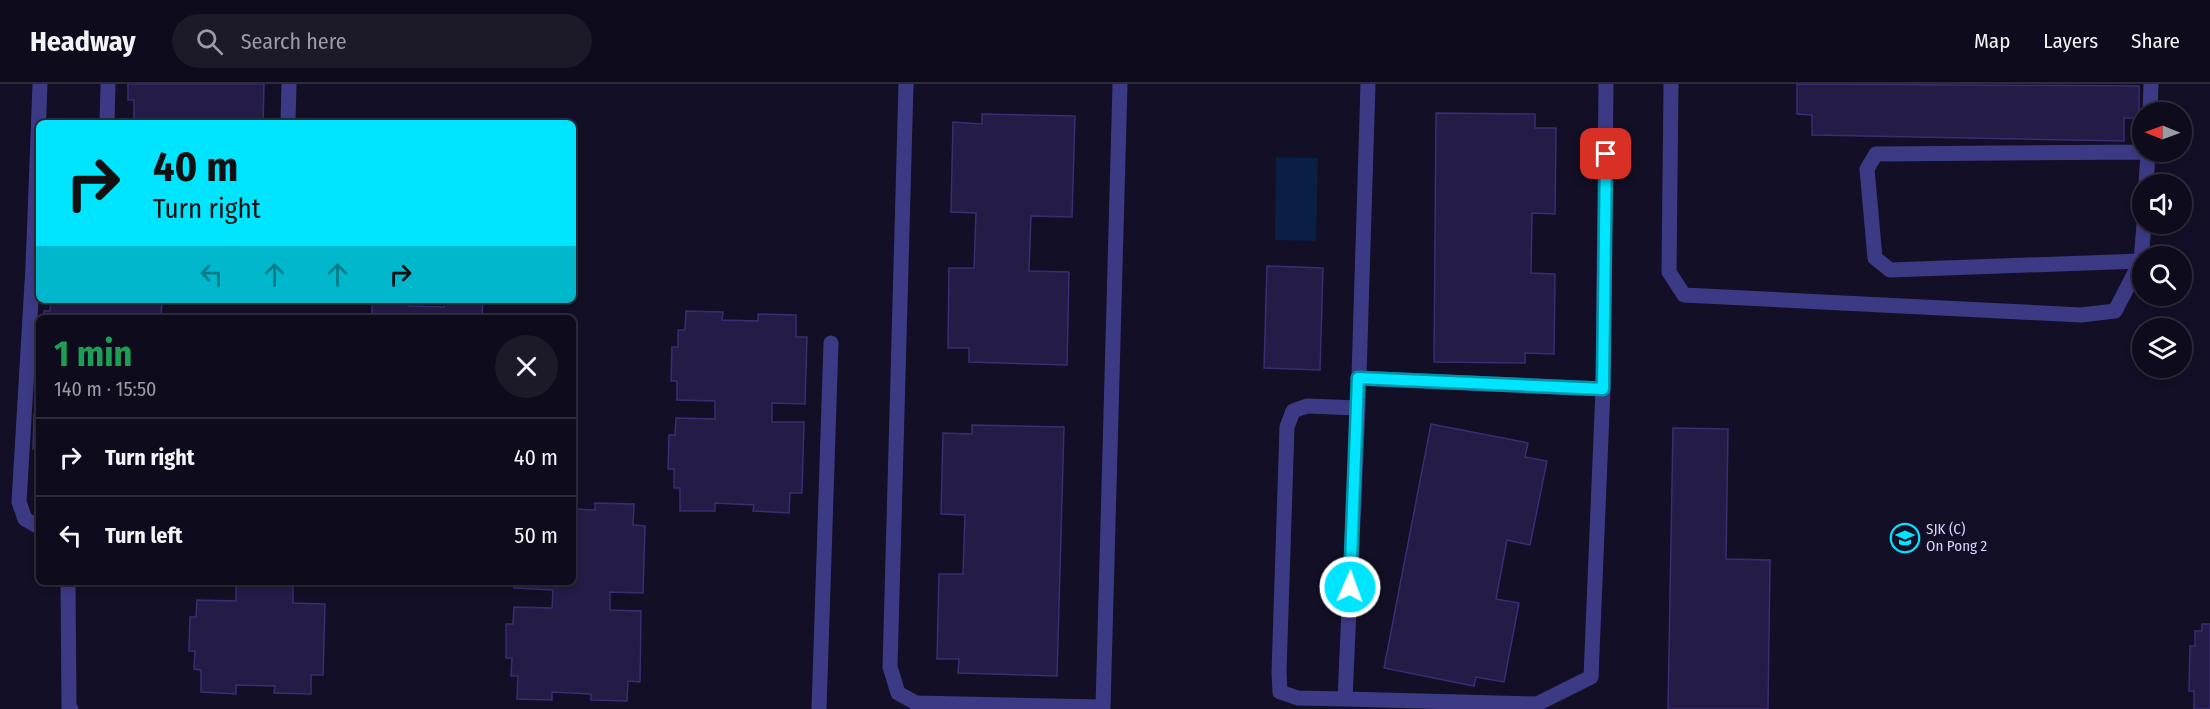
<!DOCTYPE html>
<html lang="en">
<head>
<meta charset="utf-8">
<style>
	:root { --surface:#0e0b1c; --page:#1c1929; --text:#f1f3f6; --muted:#9b9ba3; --line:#2e2b3b }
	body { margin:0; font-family:"Fira Sans Condensed",sans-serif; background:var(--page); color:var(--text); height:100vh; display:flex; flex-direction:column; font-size:22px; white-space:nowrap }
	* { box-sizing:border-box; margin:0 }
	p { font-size:20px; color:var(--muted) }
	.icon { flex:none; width:33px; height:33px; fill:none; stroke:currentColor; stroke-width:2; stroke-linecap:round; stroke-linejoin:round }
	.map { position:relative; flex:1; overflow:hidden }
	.side { position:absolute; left:36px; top:231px; width:540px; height:270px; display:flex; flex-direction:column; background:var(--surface); border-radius:9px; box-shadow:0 3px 9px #0003,0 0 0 2px var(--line) }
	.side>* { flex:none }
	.guide { position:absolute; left:36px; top:36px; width:540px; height:183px; border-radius:9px; box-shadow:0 3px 9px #0003,0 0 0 2px var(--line); background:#00e5ff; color:#111; overflow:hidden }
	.needle { width:39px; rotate:271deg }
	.controls { position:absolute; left:2132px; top:18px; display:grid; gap:12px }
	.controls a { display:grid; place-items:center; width:60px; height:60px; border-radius:50%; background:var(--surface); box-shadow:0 3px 9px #0003,0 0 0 2px var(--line); font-size:30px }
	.pin { position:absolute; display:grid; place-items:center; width:51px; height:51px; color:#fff; margin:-26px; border-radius:12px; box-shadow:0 3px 9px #0006 }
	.me { position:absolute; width:66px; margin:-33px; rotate:2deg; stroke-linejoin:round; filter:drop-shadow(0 0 4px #0008) }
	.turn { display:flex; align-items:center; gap:21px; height:126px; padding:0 18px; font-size:27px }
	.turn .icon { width:78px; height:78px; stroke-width:2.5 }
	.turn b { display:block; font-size:42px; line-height:51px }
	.lanes { display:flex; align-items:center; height:57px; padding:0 18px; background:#0003; justify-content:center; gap:30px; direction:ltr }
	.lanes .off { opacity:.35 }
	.round { display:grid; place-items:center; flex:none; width:63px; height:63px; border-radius:32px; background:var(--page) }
	.head { display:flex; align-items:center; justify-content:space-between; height:102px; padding:0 18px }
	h1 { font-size:36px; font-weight:700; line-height:45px; color:#1e9e55 }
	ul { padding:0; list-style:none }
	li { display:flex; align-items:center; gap:18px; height:78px; padding:0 18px; border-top:2px solid var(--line) }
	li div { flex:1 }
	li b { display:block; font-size:22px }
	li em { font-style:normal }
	header { display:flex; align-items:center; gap:36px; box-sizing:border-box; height:84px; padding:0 30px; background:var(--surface); border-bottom:2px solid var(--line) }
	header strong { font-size:28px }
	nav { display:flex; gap:33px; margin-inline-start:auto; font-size:21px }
	.search { width:420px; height:54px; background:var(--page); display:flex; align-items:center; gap:15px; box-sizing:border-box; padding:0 21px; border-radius:33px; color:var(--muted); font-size:22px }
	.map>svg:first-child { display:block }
</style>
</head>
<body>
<header>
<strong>Headway</strong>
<div class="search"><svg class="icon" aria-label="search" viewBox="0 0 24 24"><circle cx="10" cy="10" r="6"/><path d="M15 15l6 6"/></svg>Search here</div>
<nav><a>Map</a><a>Layers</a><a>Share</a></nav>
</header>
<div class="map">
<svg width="2210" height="625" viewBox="0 0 2210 625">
	<rect width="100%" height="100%" fill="#130f26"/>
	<path fill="#0a1f44" d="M1276,73L1318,74L1316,157L1275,156Z"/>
	<path fill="#241b47" stroke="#3b2d73" stroke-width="1.5" d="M128,0H264L263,39H172V36L134,35V16H128Z
		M1797,0L2139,2V34H2124V57L1812,51V31L1797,30Z
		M1436,29L1535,30V44H1556L1555,130L1532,129L1531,189L1555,190L1554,270L1525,269V279L1434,278Z
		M982,30L1075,32L1072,133L1031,132L1029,187L1069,188L1067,281L969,278V264H948L949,184H974L976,129L951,128L953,38L982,40Z
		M1267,182L1323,184L1320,286L1264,284Z
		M51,216H162L161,233L173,234H44V227H50Z
		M372,216H409V222L444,223V216L483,217L482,234H365L372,233Z
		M686,227L723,228L722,236L758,237V230L796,231V253H807L805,320L772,319V338H804L802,409H790L789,429L753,427L754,421L715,419V427H680V404H674V385H668L669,351H675L676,334L715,335V317L677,316V297H671L672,263H678V246H685Z
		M34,331L39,332V365H33Z
		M1431,340L1528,359L1525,373L1547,377L1530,461L1507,456L1496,515L1519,519L1504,598L1476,593L1474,602L1384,584Z
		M972,341L1064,343L1057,592L958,589L959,575H937L939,490H963L965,431L941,430L943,349L972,350Z
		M1673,344L1728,345L1726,475L1770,476L1768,625H1668Z
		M595,419L634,420L633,441L645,442L643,509L610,508V526L641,527L640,598L628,597L627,617L591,616V610L552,608V616L517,615L518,592H511L512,574H506V540H513L514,523L552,524L553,506L514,504V498H573V425L595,426Z
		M202,498H327V502L293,501V519L325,520L323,591H311V610L274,609L275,602L236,601V610L201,608V586L194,585L195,567H189L190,533H196L197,516L236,517V499Z
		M2202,540H2210V625H2194V607H2189L2190,562H2195V547H2202Z"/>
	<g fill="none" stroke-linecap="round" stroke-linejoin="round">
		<path stroke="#3d3a85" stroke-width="15" d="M906,0L890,583L898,609L916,619L1103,623L1120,0
			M1368,0L1358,324L1345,615L1537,620L1591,593L1603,305L1606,0
			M1671,0L1669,188L1684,211L2081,231L2115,227L2141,177
			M2150,28L2151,0
			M107,39L108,0
			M288,39L289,0
			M2146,100L2148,68
			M2144,140L2141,177L1890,186L1875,174L1867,85L1876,70L2148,68
			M33,183L40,0
			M39,184L33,183L19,418L25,435L39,443
			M1358,294L1603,305
			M68,498L69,623L71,625
			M1345,615L1298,614L1280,608L1279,588L1287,343L1293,327L1307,322L1358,324
			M819,625L831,259"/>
	</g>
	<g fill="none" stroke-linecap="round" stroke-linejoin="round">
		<g stroke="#0095a6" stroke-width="15">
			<path id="route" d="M1350,503L1358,294L1603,305L1606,70"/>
		</g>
		<use href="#route" stroke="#00e5ff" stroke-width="10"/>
	</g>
	<defs>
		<g id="school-ring" transform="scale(1.5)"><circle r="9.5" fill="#130f26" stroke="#00e5ff" stroke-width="1.5"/><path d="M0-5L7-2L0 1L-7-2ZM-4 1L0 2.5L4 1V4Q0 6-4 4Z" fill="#00e5ff"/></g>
	</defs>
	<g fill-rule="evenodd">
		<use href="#school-ring" x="1905" y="454"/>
	</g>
	<g text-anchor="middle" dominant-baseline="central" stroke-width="6" stroke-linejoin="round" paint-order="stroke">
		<g font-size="15" fill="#d9d4ff" stroke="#130f26" text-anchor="start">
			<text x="1926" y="445">SJK (C)<tspan x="1926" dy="17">On Pong 2</tspan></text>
		</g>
	</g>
</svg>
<div class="controls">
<a><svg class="needle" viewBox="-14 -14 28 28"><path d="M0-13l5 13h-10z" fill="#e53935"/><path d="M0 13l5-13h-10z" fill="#9b9ba3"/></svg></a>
<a><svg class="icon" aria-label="sound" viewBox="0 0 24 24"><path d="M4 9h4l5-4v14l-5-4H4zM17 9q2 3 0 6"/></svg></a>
<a><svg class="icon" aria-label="search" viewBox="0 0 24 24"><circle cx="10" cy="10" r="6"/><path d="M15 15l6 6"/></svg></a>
<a><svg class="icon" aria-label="layers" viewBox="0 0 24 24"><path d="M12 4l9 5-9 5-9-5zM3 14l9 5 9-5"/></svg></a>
</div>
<div class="pin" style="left:1606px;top:70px;background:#d93025"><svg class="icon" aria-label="arrive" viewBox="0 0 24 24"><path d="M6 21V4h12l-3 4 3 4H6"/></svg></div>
<svg class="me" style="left:1350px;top:503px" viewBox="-20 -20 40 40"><circle r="17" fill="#00e5ff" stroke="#fff" stroke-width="3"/><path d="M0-11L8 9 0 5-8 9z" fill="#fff"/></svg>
<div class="guide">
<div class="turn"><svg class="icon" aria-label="right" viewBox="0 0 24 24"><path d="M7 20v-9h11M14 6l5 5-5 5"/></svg><div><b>40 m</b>Turn right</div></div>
<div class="lanes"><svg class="icon off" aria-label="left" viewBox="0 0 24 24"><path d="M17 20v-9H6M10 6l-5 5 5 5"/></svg><svg class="icon off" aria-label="ahead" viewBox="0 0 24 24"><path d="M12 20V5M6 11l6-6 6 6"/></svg><svg class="icon off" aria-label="ahead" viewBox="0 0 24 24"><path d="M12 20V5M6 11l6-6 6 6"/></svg><svg class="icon" aria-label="right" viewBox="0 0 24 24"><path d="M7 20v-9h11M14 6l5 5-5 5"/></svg></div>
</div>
<section class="side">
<div class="head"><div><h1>1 min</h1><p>140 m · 15:50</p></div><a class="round"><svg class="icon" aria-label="close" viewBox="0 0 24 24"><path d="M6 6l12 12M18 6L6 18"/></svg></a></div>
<ul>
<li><svg class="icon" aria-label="right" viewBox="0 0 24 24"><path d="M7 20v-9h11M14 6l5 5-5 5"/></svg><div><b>Turn right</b></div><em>40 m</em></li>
<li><svg class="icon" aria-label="left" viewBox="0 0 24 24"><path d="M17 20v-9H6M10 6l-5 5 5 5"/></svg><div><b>Turn left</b></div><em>50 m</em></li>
</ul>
</section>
</div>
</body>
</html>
